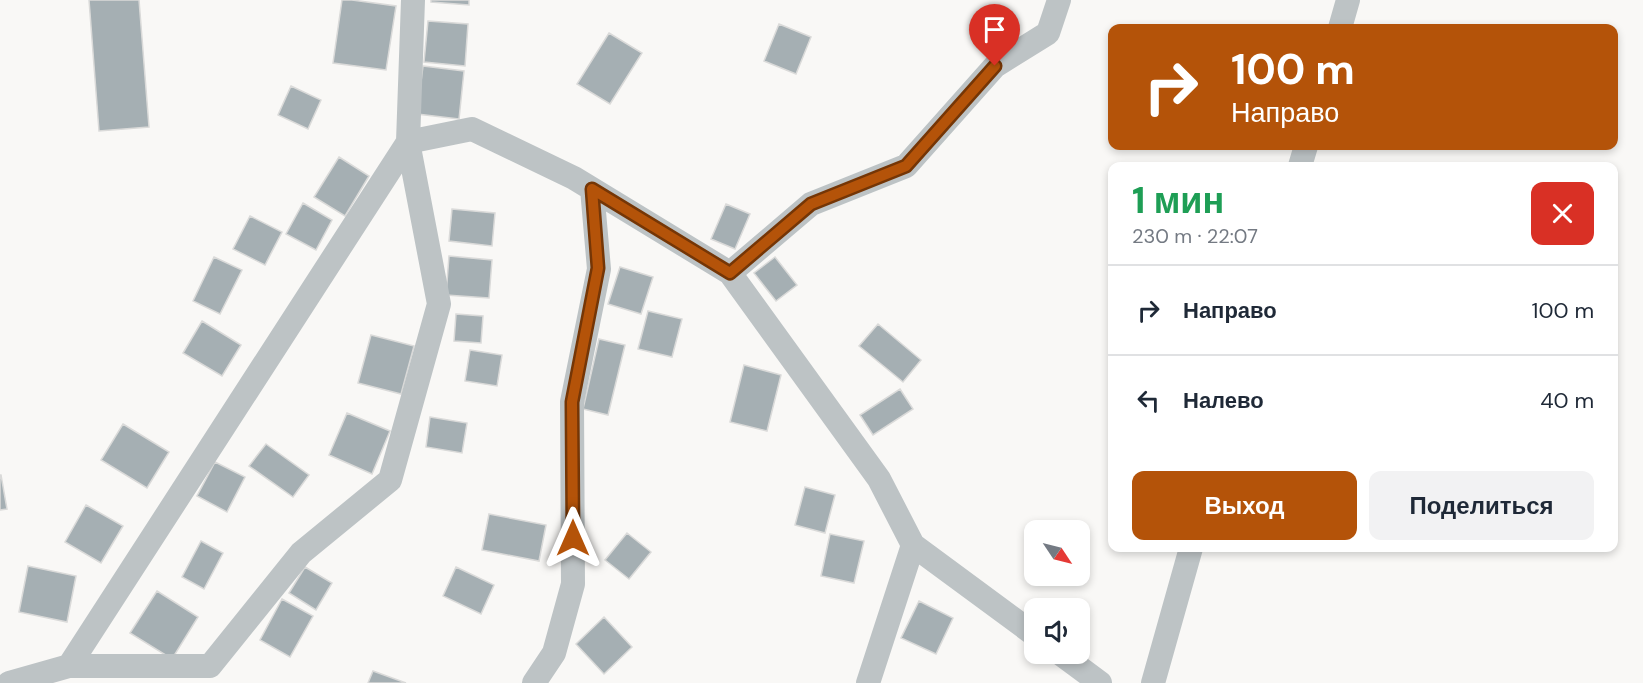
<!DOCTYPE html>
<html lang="ru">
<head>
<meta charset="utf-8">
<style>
	:root { --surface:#fff; --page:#f2f2f3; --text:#1f2937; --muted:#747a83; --line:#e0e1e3; --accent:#b45309 }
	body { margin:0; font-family:"DM Sans",sans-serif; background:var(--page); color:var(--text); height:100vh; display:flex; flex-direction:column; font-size:22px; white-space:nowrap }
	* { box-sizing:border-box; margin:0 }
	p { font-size:20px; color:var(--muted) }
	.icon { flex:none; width:33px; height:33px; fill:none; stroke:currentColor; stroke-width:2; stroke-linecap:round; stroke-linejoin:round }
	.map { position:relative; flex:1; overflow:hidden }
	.sheet { position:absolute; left:1108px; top:162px; width:510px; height:390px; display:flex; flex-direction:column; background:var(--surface); border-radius:12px; box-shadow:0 3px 9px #0003 }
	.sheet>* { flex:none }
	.top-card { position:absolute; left:1108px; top:24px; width:510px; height:126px; border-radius:12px; box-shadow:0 3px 9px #0003; background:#b45309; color:#fff; overflow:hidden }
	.needle { width:39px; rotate:125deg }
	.fabs { position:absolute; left:1024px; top:520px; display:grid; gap:12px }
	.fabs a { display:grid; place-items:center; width:66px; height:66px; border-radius:12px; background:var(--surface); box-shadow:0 3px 9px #0003; font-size:30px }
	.pin { position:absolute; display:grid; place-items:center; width:51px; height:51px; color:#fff; margin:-62px -26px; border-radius:50% 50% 50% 0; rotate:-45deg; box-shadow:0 0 6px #0007 }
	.pin .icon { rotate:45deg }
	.me { position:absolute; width:66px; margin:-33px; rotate:0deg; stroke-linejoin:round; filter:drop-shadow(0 0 4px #0008) }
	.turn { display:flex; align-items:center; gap:21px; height:126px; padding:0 24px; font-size:27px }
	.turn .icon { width:78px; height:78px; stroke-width:2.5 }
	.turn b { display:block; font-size:42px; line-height:51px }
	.round { display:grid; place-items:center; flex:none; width:63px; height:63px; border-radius:12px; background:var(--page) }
	.head { display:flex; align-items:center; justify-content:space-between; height:102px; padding:0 24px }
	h1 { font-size:36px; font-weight:800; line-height:45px; color:#1e9e55 }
	.primary-button { display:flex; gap:12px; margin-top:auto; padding:12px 24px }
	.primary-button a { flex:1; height:69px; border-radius:12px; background:var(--accent); color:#fff; font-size:24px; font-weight:800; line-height:69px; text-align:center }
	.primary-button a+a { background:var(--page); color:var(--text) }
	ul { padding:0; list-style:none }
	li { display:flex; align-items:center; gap:18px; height:90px; padding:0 24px; border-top:2px solid var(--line) }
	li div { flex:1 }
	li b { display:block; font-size:22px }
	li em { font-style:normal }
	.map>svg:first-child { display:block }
</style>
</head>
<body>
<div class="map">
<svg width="1643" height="683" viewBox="0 0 1643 683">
	<rect width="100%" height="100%" fill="#f9f8f6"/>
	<path fill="#a5afb3" stroke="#dadad9" stroke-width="1.5" d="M89,0H139L149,127L99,131Z
		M342,0H352L396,6L386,70L333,63Z
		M431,0H469V5L431,2Z
		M428,21L468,24L465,66L424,62Z
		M779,24L811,37L796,74L764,61Z
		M609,33L642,53L610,104L577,84Z
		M423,66L464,71L459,119L417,114Z
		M291,86L321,100L308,129L278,115Z
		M339,157L369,176L345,216L314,197Z
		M303,203L332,220L316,250L286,234Z
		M726,204L750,214L735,249L711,239Z
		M452,209L495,213L492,246L449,241Z
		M250,216L282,232L265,265L233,249Z
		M449,256L492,260L489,298L446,295Z
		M214,257L242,270L220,314L193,301Z
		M775,257L797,285L776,301L754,273Z
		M620,267L653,277L641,314L608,304Z
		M648,311L682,319L672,357L638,349Z
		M456,314L483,316L481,343L454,341Z
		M202,321L241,345L222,376L183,353Z
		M878,324L921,360L903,382L859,346Z
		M371,335L414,346L401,394L358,383Z
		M599,339L625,345L608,415L583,409Z
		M470,350L502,355L497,386L465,381Z
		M744,365L781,375L767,431L730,422Z
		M900,389L913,409L873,435L860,415Z
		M347,413L390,431L372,474L329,455Z
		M430,417L467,423L462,453L426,447Z
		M123,424L169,452L147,488L101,460Z
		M266,444L309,475L293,497L249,466Z
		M215,462L245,477L227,512L197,496Z
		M0,475H1L7,509L0,510Z
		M805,487L835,495L825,533L795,525Z
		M86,505L123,526L101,563L65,542Z
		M489,514L546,525L539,561L482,550Z
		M627,533L651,552L629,579L605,560Z
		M830,534L864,541L854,583L821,576Z
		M201,541L223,553L204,589L182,577Z
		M28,566L76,576L67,622L19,612Z
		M305,567L332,583L316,610L289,593Z
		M456,567L494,585L481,614L443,596Z
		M157,591L198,617L172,659L130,633Z
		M282,599L313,616L290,657L260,640Z
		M919,601L953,618L936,654L901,638Z
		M604,617L632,647L604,674L576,644Z
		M373,671L406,683H368Z"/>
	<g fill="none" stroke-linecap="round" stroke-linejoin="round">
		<path stroke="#bdc3c5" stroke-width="24" d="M1340,28L1348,0
			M1300,166L1306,146
			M730,273L811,204L906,166L995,66L1048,33L1059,0
			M1061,654L1100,683
			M69,666H210L301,553L390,480L439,304L408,142L413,0
			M9,683L69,666L408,142L472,129L574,178L730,273L879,479L913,545L1035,635
			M534,683L554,653L573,584L572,402L599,269L592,189
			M868,683L913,545
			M1153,683L1191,548"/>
	</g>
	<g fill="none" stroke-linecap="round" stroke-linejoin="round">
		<g stroke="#753606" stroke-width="15">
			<path id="route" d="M573,538L572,402L598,268L592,189L730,273L811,204L906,166L995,66"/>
		</g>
		<use href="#route" stroke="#b45309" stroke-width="10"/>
	</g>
</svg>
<div class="fabs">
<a><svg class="needle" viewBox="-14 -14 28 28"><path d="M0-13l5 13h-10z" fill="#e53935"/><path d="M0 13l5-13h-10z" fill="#747a83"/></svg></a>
<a><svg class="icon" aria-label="sound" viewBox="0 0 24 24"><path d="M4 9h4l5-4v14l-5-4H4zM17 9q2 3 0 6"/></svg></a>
</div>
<div class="pin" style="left:995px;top:66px;background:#d93025"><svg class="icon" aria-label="arrive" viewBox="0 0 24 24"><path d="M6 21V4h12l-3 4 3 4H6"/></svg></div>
<svg class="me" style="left:573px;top:538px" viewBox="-20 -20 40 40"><path d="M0-17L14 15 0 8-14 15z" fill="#b45309" stroke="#fff" stroke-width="4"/></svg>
<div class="top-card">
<div class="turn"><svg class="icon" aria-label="right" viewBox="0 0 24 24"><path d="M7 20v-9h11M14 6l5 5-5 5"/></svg><div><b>100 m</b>Направо</div></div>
</div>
<section class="sheet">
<div class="head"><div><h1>1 мин</h1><p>230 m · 22:07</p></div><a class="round" style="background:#d93025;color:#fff"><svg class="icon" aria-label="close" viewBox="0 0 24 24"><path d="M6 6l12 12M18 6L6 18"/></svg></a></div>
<ul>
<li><svg class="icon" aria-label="right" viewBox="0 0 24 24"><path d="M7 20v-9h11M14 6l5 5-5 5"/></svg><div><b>Направо</b></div><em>100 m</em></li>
<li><svg class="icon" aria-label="left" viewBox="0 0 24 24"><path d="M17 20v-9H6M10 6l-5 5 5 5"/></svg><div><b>Налево</b></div><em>40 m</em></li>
</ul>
<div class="primary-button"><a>Выход</a><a>Поделиться</a></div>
</section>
</div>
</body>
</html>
